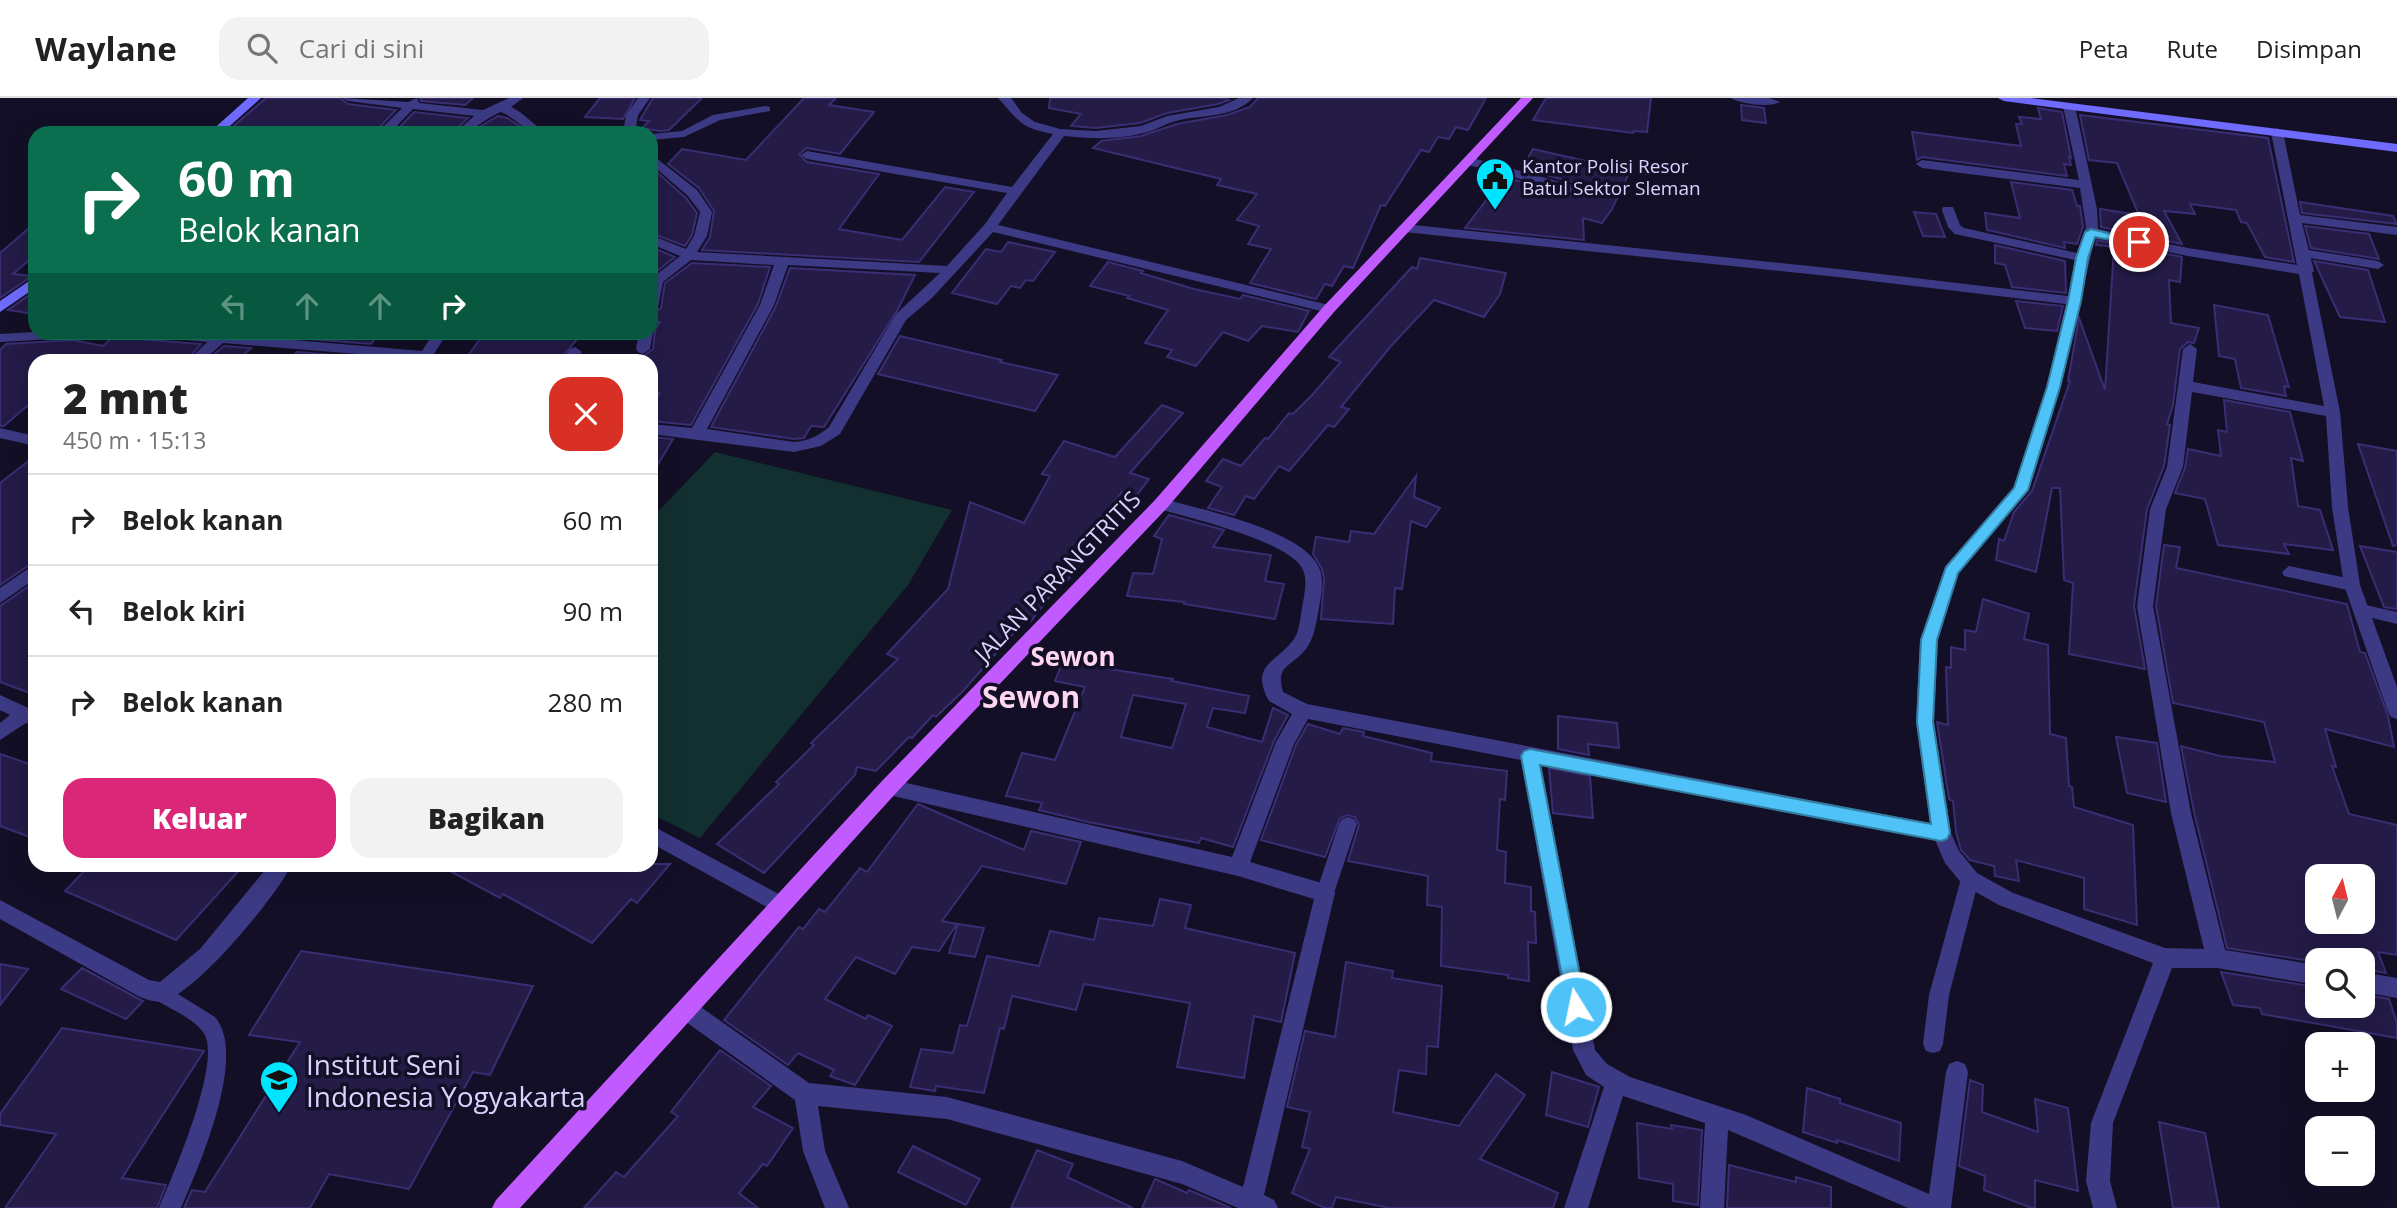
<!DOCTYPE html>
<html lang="id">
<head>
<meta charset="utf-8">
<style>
	:root { --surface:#fff; --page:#f2f2f2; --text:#222; --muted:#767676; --line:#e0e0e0; --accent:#db2777 }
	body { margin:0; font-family:"Open Sans",sans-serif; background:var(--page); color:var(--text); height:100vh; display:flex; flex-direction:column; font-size:26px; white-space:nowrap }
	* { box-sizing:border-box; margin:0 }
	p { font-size:23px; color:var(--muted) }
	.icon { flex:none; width:38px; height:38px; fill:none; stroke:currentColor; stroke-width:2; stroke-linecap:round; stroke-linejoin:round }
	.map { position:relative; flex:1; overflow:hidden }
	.details { position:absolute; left:28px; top:256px; width:630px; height:518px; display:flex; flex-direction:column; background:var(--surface); border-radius:21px; box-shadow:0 7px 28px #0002 }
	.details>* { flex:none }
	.hud { position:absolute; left:28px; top:28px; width:630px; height:214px; border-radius:21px; box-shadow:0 7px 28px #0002; background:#0b6e4f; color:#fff; overflow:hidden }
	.needle { width:46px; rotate:7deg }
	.fabs { position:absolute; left:2305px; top:766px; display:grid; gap:14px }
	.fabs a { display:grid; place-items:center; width:70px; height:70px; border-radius:14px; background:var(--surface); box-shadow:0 7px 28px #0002; font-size:35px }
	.pin { position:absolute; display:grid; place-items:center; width:60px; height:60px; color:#fff; margin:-30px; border:4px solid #fff; border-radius:50%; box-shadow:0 2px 7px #0007 }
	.me { position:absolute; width:77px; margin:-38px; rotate:350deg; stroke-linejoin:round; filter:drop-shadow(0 0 5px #0008) }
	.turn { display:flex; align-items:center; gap:24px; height:147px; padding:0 35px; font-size:32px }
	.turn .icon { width:91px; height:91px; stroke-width:2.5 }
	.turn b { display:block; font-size:49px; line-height:60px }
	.lanes { display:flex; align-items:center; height:66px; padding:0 35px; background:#0003; justify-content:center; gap:35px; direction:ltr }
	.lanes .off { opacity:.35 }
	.round { display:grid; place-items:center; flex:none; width:74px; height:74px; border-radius:21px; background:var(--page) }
	.headline { display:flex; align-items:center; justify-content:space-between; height:119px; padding:0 35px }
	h1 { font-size:42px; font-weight:800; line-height:52px }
	.button { display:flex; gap:14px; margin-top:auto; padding:14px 35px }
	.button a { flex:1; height:80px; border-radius:21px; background:var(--accent); color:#fff; font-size:28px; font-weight:800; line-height:80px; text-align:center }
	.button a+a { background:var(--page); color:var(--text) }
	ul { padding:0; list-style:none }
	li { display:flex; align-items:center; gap:21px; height:91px; padding:0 35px; border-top:2px solid var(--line) }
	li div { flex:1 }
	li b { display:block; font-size:26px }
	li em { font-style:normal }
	header { display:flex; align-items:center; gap:42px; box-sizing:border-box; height:98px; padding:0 35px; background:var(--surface); border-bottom:2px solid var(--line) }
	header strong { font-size:33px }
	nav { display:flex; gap:38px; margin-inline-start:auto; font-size:24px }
	.search { width:490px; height:63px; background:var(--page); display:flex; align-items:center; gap:18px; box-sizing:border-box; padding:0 24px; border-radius:21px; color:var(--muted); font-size:26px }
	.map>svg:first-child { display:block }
</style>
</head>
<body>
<header>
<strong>Waylane</strong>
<div class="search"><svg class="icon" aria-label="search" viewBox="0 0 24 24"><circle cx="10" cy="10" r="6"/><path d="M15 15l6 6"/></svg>Cari di sini</div>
<nav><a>Peta</a><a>Rute</a><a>Disimpan</a></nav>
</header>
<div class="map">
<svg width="2397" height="1110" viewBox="0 0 2397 1110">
	<rect width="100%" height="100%" fill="#130f26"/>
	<path fill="#12302f" d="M715,354L952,412L908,487L700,740L651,716V421Z"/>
	<path fill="#241b47" stroke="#3b2d73" stroke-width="2" fill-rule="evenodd" d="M266,0H340L348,6L396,12L374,35L229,32Z
		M420,0H473L465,7L421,3Z
		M600,0H635L623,21L585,19Z
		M653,0H702L669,32L660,33L642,30L649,23L640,22Z
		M804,0H836L829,7L874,14L840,56L807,50L799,56L807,64L879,76L839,131L902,142L945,89L974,94L919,164L702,152L710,139L714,113L699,90L668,66L682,51L746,62Z
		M1050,0H1225L1229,2L1218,6L1167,15L1140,25L1096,30L1071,28L1081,16L1049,10Z
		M1258,0H1486L1468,32L1456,29L1449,41L1438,39L1429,54L1421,52L1385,108L1381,107L1353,170L1344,168L1332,188L1325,186L1316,201L1250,185L1271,151L1248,146L1259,128L1237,122L1257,96L1217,87L1221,81L1093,50L1101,43L1141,38L1177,26L1227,17L1250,9Z
		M1546,0H1651L1647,34L1634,33L1633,35L1533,22Z
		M1741,7L1764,10L1766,25L1742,22Z
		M2038,10L2062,14L2071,60L2069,59L2071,67L2064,66L2067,78L1922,59L1917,62L1912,34L2021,48L2016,26H2022L2019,19L2041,21Z
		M414,14L468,20L452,35H394Z
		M2080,17L2268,40L2294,164L2265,159L2247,125L2241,124L2236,112L2190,106L2195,116L2164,113L2182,146L2101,129L2100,111L2139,117L2117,65L2089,62Z
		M498,18L507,20L531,35H469Z
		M1533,51L1630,73L1612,111L1602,125L1583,120L1584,142L1465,130L1501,83L1513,86L1515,82L1578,100L1586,95L1584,87L1522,71Z
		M658,75L686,100L697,115L692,137L685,148L651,135V82Z
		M2011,84L2072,92L2077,108H2080L2083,129L2077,146L2064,144L2065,150L1987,132L1985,115L2020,120Z
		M2300,104L2393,118L2397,126L2302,115Z
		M1914,114L1936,116L1945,139L1923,138Z
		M35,125V157L13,176L32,178L0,200V155Z
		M2305,128L2369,136L2379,161L2311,150Z
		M2097,142L2182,159L2180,184L2169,182L2171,225L2199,230L2194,245L2188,244L2180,251L2173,307L2167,326L2170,327L2164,368L2147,411L2134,508L2145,571L2069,556L2073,485L2064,482L2060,390H2052L2036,474L1996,462L1999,441L2004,443L2014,414L2032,393L2057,321L2070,283H2068L2079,220L2105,292L2114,149L2096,147Z
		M1008,144L1055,154L1033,183L1026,182L1020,190L1011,188L997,206L952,195L986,151L1001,154Z
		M1995,147L2065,163L2066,195L2012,189L2005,167L1995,165Z
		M651,149L675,159L651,178Z
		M1420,160L1506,175L1500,196L1484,219L1434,202L1391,248L1341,309L1349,311L1334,329L1328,327L1289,373L1279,368L1254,401L1246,398L1234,417L1208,410L1222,389L1206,383L1223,361L1241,368L1265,340L1268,341L1289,315L1293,316L1312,297L1341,264L1329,259L1412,169L1417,171Z
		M2314,163L2368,172L2385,224L2340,219Z
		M1108,164L1143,173L1141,175L1194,191L1240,201L1243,197L1309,213L1298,234L1262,228L1248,243L1223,234L1196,268L1167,259L1172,252L1145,245L1168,212L1127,200L1129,198L1090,188Z
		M692,165L770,169L758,206L691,327L651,323V310L660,295L651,294V262H638L653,251L655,232L660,224L651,223V217L661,210L665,185Z
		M790,170L915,177L898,211L824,329L811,328L804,340L794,341L711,329L776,208Z
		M35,193V216L8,212Z
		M2016,203L2063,208L2057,233L2025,230Z
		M2214,207L2268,217L2289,289L2284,288L2286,298L2241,290L2235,261L2219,258Z
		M313,234H380L371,246L308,241Z
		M485,234H583L560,262H465Z
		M900,238L1002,262L1000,264L1058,277L1035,313L878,276Z
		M113,239L201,246L187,262H35V309L27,308L4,328H0V252L6,246L73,242L103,248Z
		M224,248L251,250L238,262H207Z
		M297,254L361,259L358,262H289Z
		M2224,302L2290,314L2303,363L2291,360L2298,408L2320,412L2333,452L2284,446L2289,456L2218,447L2205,401L2175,395L2185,370L2188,351L2221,358L2218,332L2227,334Z
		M1162,307L1183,315L1130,375L1149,381L1136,398L1122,394L1081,446L1092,450L1065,486L1061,484L1031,523L1026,521L963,593L936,619L933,617L912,640L909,639L876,673L857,669L855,677L764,775L717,746L779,686L776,684L814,647L811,645L898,561L887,556L948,491L970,404L1024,425L1050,378L1042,376L1064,343L1115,359Z
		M651,339L673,341L651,378Z
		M2358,346L2397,353V447L2393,448Z
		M35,358V463L0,487V385Z
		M1416,378L1414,399L1440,410L1426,429L1411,423L1402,491L1395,490L1393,526L1321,521L1324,481L1322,471L1313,456L1316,439L1349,444L1351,433L1374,436Z
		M1169,417L1224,432L1213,449L1271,457L1265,483L1284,486L1275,521L1184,506V504L1127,498L1133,475L1153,476L1162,441L1154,438Z
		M2164,447L2180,449L2176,470L2347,506L2360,554L2365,555L2388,618L2394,649L2325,631L2336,669L2332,668L2349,716L2397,727V857L2378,854L2386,875L2362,871V863L2317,864L2227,850L2194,714L2181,648L2220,658L2275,664L2264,624L2173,605L2156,508ZM2317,779H2362V807L2369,824H2317Z
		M2360,448L2397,454V511L2384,509Z
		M35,484V597L0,584V508Z
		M1983,501L2029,516L2024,541L2048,547L2050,636L2066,640L2069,688L2072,689L2074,709L2133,727L2137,827L2084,811V780L2016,762L2019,783L1995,778L1994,768L1970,762L1961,752L1956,734L1953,703L1949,701L1937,624L1948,627L1946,569L1951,570V549L1965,552V532L1976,534Z
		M1067,553L1101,559L1097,569L1173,581L1172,583L1249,598L1245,615L1213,610L1207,629L1262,644L1273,610L1288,617L1274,643L1233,749L1201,740L1199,745L1088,724L1039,712L1042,705L1006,698L1022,655L1055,662L1085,589L1055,583ZM1133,597L1186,606L1172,650L1121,639Z
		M1558,618L1617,625L1619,650L1588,646L1589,657L1558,651Z
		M1308,626L1340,636L1343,630L1364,634L1363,638L1432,655L1431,663L1507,673L1505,702L1500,701L1497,752L1506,754L1505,785L1531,789V813L1535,814L1536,845L1528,844L1529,883L1508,880V877L1441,868L1442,809L1427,807L1428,778L1348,763L1359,727L1355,719L1347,717L1340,720L1325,759L1261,742L1296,647Z
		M2116,639L2157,645L2166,704L2127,695Z
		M0,656L35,668V741L0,728Z
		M1549,670L1590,678L1593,720L1553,715Z
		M918,706L1024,752L1031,733L1081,744L1066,786L982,768L942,823L957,826L939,853L912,849L895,876L856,859L825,901L866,921L868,917L892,928L855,987L830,978L834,972L798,955L788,967L724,922L799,829L803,831L819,811L825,814L860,770L867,774Z
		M91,766H245L176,842L65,793Z
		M437,766H670L637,805L631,801L592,845L503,796L500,800Z
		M1160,801L1191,807L1185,830L1295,855L1281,924L1254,918L1244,980L1177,969L1190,905L1084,886L1076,912L1012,898L1004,931L1000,930L984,995L936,988L935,993L910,989L921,951L953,955L960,927L967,928L987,858L1039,868L1050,833L1094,842L1099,820L1153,828Z
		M958,826L984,830L975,859L949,855Z
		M301,853L533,888L490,977L473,974L409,1091L329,1076L310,1110H184L192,1092L205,1094L300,944L249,937Z
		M1346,864L1393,873L1392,880L1442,888L1438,949L1427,948L1426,976L1399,972L1393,1014L1459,1028L1496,976L1525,997L1480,1061L1558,1095L1553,1110H1389L1336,1099L1332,1110H1325L1292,1095L1310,1051L1302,1049L1310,1014L1287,1009L1305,933L1335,939Z
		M0,866L28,871L0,907Z
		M82,870L137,900L143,903L126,921L61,891Z
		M2221,874L2317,889V908H2370L2366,897L2389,901L2397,925V940L2262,916L2260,910L2233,907Z
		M62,930L204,953L122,1080L166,1087L157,1110H5L56,1036L0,1027V1016Z
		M720,952L771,988L753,1009L793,1030L767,1068L763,1066L739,1095L758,1110H584L616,1074L624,1079L678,1018L671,1014Z
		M1552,974L1599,989L1588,1029L1546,1017Z
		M1970,982L1983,987L1982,1014L2038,1034L2035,1001L2068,1010L2078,1093L2035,1082V1110H2032L1984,1092L1985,1078L1959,1068Z
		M1807,990L1840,1001V1005L1901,1025L1899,1063L1837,1042V1045L1803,1034Z
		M2159,1024L2205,1035L2219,1110H2173Z
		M1637,1025L1672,1031L1671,1027L1702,1032L1698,1107L1673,1103V1086L1639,1080Z
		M913,1048L980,1081L966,1107L898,1074Z
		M1037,1052L1073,1066L1067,1079L1133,1110H1011Z
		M1729,1067L1796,1084V1079L1831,1089V1110H1727Z
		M1155,1081L1187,1095L1189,1092L1231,1110H1142Z"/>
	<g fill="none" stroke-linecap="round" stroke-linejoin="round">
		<path fill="#3d3a85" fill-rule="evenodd" d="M766,8L770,9V13L720,22L684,39L651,42V36L682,33L713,17Z
			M2302,151L2378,163L2384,167L2378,171L2298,158V152Z
			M2289,468L2352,481L2360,487L2352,493L2284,478L2282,474Z
			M2361,506L2397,514V526L2356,516L2353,512L2356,508Z
			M1348,719L1354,721L1357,726L1334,795L1331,801L1325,803L1319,801L1316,795L1339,726L1342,721Z
			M1970,773L1976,775L1979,781L1949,897L1943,946L1940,953L1933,955L1926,953L1923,946L1929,897L1961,781L1964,775Z
			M160,885L215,919C248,957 199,1068 181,1110H159C172,1079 224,961 203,934C191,918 169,911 153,900L150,894L153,888Z"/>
		<path fill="#3d3a85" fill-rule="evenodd" d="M342,0L408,4L417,0L419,5L483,12L509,0H523L511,9L520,14L545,35C525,35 519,22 501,14C484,20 474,35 455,35L474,18L413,11L390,35H377L402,10L348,3Z
			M638,0H650L638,17L635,35H623L626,17Z
			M998,0H1011L1022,15L1035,24L1060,31L1096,33L1141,28L1167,18L1219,9L1239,0H1253C1232,21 1202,16 1176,23C1167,25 1159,30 1151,33C1123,42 1092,41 1064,38L998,127L1329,207L1336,211L1329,215L993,134L932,200L906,222L840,336L821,348L794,354L651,336V326L692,330L760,207L774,167L691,162L663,184L658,210L651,214V181L680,158L651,146V137L686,151L694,138L700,114L688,98L651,66V56L697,92L712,114L707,138L697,154L947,168L985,126L1007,95L807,61L801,57L807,53L1012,89L1053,36C1020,30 1019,23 998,0ZM788,167L940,175L896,216L829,329C818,338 808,343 794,344L707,331L774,207Z
			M1731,0H1769L1780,4C1770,10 1741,6 1731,0Z
			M2069,5L2075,8L2097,111L2098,131L2188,150L2297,167L2271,34L2277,30L2283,34L2300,117L2397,129V137L2302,125L2314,173L2312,175L2340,314L2348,409L2360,487L2397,589V621L2391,619L2388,614L2344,487L2332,409L2326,318L2192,294L2183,369L2166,411L2153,508L2191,715L2225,852L2317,867V887L2217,870H2172L2113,1025L2110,1083L2117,1110H2093L2086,1083L2091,1025L2153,865L1999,807L1963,787L1945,765L1935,742L1541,666L1595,952L1607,966L1630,979L1746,1017L1929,1096L1946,974L1949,966L1957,963L1965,966L1968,974L1951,1110H1908L1728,1032L1724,1110H1700L1705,1025L1623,998L1588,1110H1564L1604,989L1586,977L1573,952L1521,662L1308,621L1294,646L1250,764L1325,786L1332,789L1335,795L1264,1097L1274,1102L1278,1110H1238L1182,1086L947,1021L818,1008L825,1053L849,1110H825L803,1053L795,1002L679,919L676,912L679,905L687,902L695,905L809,985L947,999L1182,1063L1243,1089L1314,801L1238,778L889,697L882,695L880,689L882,683L889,681L1232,759L1276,644L1292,616L1269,603C1249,566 1277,565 1294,541C1300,532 1300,519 1302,510C1304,498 1308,483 1303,472C1291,443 1186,419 1155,410L1153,406L1155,402L1161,400C1200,412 1305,431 1320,472C1324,484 1321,498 1319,510C1316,524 1315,539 1306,551C1292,569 1275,566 1283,594L1307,606L1930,725L1916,624L1920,542L1945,469L2014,390L2047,289L2066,206L1838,179L1404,134L1398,130L1404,126L1838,171L2068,198L2075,162L1955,136L1948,129L1942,112L1943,109H1953L1960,127L1964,130L2077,155L2086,129L2080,90L1922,70L1916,66L1922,62L2079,82L2063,8ZM2095,139L2188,158L2299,176L2324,308L2193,284L2197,251L2190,246L2183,251L2167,369L2150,411L2137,508L2171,715L2204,851L2165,850L2013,795L1977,775L1959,753L1951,735L1934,624L1938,542L1959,475L2029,392L2061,289Z
			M1469,59L1583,90L1585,93L1579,97L1465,66L1463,63Z
			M651,231L653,234L650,251L643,256L638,254L636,251L639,234H651Z
			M35,234H110L103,238L0,244V236Z
			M136,234H201L422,253L434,234H448L430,262L223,245L204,262H189L207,244L143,238Z
			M575,249L582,254L576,262H562L570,251Z
			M0,330L35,338V348L0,340Z
			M35,466V481L0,505V490Z
			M0,597L35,613V628L26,625L0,642V625L10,617L0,612Z
			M651,727L788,801L791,807L788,813L781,816L774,813L651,745Z
			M270,766H292C276,799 197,894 164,903C155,905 145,901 138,898L0,821V802L149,882L160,884L200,851Z
			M2362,874L2397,880V900L2362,894Z"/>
		<path fill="#6f6bff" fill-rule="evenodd" d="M248,0H261L222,35H209Z
			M1998,0H2031L2397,46V54L2004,3Z
			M35,179V190L0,214V203Z"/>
		<path fill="#c25bff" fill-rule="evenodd" d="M1521,0H1533L1334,214L1167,410L896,695L520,1110H492L496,1102L882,683L1155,402L1324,208Z"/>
	</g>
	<path fill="#4fc3f7" stroke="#337fa1" stroke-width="2" d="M2091,131L2145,144L2139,148L2095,139L2088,160L2081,203L2060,289L2028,392L1958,475L1937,542L1933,624L1950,735L1947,741L1941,743L1540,667L1586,909L1583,916L1576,918L1569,916L1521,658L1524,653L1530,651L1931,726L1917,624L1921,542L1946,469L2014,390L2047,289L2068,203L2076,160L2085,134Z"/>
	<defs>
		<g id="civic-pin" transform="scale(2.0125)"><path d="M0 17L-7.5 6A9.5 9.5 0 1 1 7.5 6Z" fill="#00e5ff" stroke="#130f26"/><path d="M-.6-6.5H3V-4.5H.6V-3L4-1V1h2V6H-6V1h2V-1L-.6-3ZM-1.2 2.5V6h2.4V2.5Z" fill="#111"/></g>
		<g id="university-pin" transform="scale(2.0125)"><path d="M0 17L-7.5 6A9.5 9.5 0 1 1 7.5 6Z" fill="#00e5ff" stroke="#130f26"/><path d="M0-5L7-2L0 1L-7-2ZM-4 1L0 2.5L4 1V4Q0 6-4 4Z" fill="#111"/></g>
	</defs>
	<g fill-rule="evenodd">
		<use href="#civic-pin" x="1495" y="79"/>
		<use href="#university-pin" x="279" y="982"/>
	</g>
	<g text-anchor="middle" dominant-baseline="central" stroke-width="7" stroke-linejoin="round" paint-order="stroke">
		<g font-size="19" fill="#d9d4ff" stroke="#130f26" text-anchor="start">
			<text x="1522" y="68">Kantor Polisi Resor<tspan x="1522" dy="22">Batul Sektor Sleman</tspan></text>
		</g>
		<g font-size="23" fill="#d9d4ff" stroke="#130f26">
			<text transform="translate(1057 478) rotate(-46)">JALAN PARANGTRITIS</text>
		</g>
		<g font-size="26" font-weight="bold" fill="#ffd6f0" stroke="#130f26">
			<text x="1073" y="558">Sewon</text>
		</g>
		<g font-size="28" fill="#d9d4ff" stroke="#130f26" text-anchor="start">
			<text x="306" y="966">Institut Seni<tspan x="306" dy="32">Indonesia Yogyakarta</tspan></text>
		</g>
		<g font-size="30" font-weight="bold" fill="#ffd6f0" stroke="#130f26">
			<text x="1031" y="598">Sewon</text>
		</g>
	</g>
</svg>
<div class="fabs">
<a><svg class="needle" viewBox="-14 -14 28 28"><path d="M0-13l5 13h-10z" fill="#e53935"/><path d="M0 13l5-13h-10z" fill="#767676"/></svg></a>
<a><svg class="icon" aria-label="search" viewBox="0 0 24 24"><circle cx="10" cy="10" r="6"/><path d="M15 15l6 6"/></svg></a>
<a>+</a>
<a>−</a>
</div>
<div class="pin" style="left:2139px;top:144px;background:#d93025"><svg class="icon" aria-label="arrive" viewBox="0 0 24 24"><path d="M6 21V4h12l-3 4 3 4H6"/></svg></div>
<svg class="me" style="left:1576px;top:909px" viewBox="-20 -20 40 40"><circle r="17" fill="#4fc3f7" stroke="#fff" stroke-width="3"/><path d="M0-11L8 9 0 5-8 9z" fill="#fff"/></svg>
<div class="hud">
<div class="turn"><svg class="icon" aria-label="right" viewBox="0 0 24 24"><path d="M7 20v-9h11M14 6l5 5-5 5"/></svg><div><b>60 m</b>Belok kanan</div></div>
<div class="lanes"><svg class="icon off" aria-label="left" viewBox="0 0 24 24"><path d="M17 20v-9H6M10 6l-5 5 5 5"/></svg><svg class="icon off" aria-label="ahead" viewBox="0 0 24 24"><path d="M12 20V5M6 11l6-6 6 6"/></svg><svg class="icon off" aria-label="ahead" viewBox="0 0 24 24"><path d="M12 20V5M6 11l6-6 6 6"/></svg><svg class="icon" aria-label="right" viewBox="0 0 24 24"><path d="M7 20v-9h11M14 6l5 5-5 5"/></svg></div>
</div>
<section class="details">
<div class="headline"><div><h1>2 mnt</h1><p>450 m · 15:13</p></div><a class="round" style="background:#d93025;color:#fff"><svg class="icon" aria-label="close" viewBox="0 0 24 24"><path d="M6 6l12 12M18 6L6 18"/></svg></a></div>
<ul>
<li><svg class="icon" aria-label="right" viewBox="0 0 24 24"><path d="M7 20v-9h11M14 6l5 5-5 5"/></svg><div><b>Belok kanan</b></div><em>60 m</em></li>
<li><svg class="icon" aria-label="left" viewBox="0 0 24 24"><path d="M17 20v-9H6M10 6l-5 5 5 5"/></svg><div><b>Belok kiri</b></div><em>90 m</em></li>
<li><svg class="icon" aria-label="right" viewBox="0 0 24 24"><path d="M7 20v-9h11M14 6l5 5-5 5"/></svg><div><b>Belok kanan</b></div><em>280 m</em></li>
</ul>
<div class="button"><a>Keluar</a><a>Bagikan</a></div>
</section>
</div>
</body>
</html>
